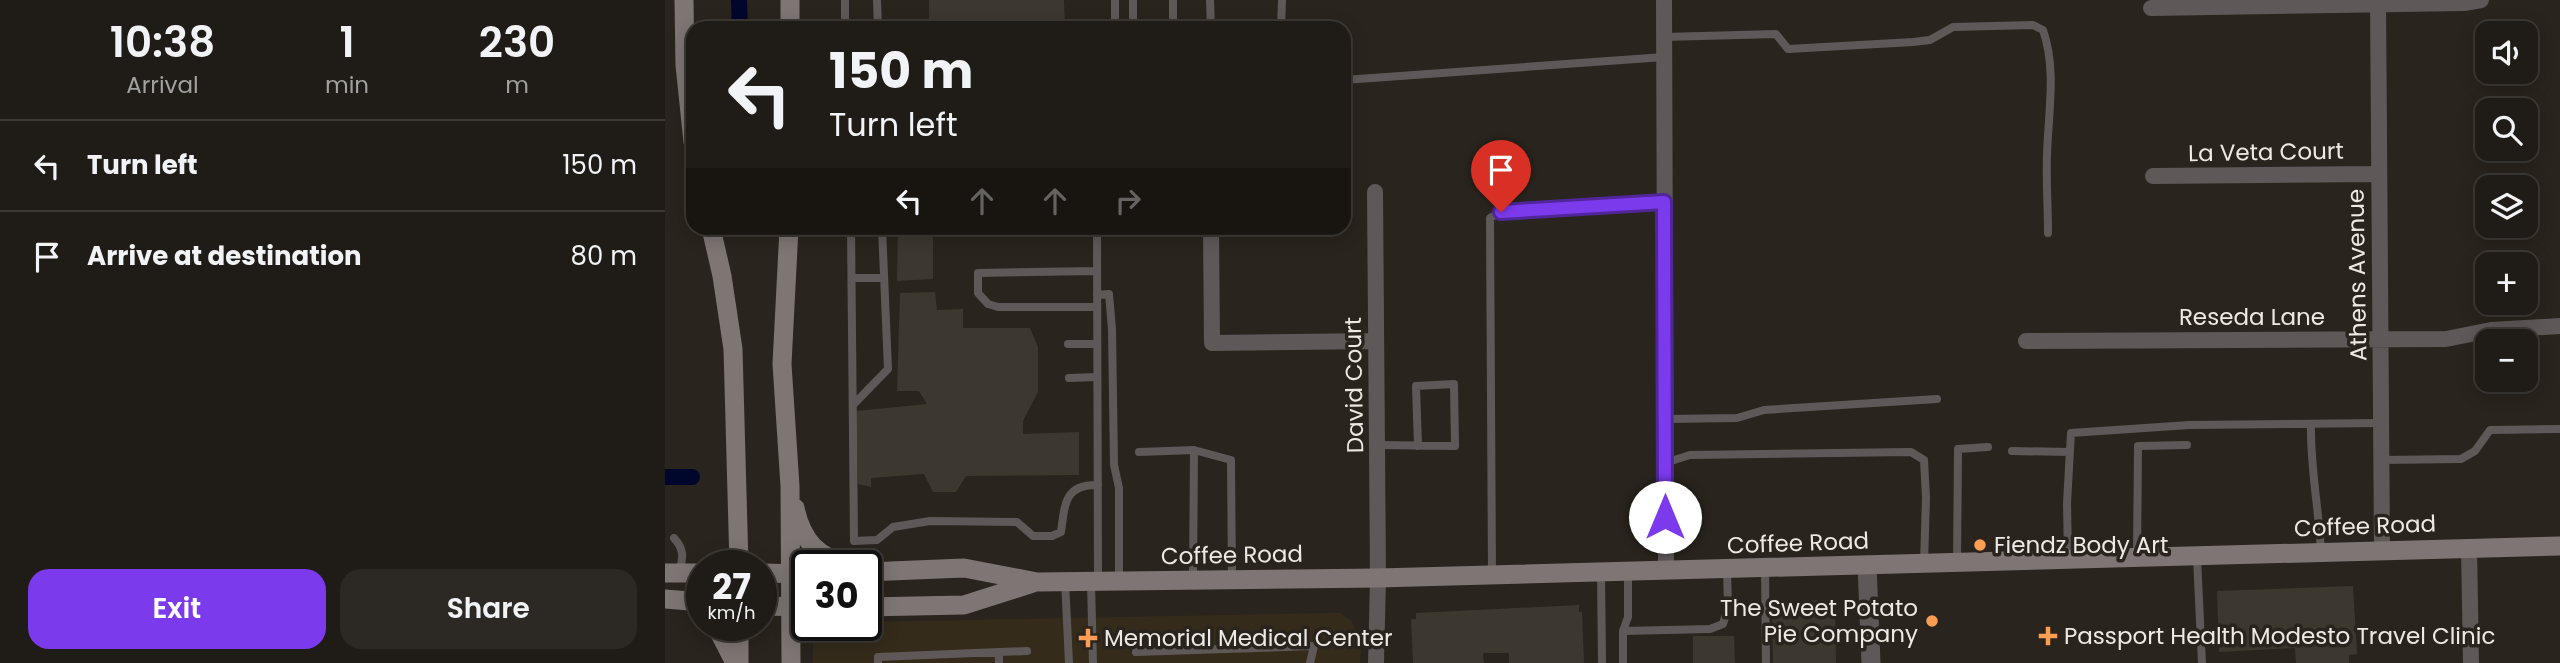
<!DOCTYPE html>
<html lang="en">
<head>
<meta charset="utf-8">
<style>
	:root { --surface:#1f1b16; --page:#2c2823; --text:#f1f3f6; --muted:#a1a1a1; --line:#3c3935; --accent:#7c3aed }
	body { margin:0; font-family:Poppins,sans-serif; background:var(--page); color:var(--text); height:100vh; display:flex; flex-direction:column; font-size:26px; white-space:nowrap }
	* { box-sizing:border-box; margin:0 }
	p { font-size:23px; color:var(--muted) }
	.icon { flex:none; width:38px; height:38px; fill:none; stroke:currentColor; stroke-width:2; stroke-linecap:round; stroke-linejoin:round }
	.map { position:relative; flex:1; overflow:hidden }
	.drawer { display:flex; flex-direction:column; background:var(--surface); width:665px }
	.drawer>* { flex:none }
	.guide { position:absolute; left:21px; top:21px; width:665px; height:214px; border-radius:21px; box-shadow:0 4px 18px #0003,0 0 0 2px var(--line); background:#1f1b16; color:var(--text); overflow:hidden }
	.tools { position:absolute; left:1810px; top:21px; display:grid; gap:14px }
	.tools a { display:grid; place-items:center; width:63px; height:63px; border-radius:14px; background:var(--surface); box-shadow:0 4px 18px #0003,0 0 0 2px var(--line); font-size:35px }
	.speed { position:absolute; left:21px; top:550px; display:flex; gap:14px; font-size:35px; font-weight:700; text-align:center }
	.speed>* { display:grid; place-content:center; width:91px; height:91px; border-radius:50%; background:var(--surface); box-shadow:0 4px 18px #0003,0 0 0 2px var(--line); line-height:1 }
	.speed small { font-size:18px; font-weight:400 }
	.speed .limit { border:4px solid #111; border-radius:10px; background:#fff; color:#111 }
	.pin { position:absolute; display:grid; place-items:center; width:60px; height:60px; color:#fff; margin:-72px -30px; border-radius:50% 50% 50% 0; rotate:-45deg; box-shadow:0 0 7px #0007 }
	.pin .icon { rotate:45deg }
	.me { position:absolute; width:77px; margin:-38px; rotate:0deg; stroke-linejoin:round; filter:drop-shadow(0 0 5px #0008) }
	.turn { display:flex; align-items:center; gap:24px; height:147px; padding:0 28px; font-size:32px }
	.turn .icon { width:91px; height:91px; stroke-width:2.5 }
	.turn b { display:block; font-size:49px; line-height:60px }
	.lanes { display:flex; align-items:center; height:66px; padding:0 28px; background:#0003; justify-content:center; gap:35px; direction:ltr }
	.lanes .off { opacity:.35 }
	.eta { display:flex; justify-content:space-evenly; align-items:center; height:119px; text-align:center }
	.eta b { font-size:42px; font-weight:600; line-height:49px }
	.primary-button { display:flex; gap:14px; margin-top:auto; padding:14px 28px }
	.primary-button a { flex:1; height:80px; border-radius:21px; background:var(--accent); color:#fff; font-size:28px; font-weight:600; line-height:80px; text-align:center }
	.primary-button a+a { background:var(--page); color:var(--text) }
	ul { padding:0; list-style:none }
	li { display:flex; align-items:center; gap:21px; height:91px; padding:0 28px; border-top:2px solid var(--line) }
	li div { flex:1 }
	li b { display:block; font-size:26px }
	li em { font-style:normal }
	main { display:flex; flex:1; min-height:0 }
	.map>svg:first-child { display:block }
</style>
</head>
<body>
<main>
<section class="drawer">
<div class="eta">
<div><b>10:38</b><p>Arrival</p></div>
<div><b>1</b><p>min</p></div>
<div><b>230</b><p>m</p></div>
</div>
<ul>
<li><svg class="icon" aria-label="left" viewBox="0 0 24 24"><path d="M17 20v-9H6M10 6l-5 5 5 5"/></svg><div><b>Turn left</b></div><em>150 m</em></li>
<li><svg class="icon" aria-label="arrive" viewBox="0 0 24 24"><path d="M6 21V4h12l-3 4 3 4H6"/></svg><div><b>Arrive at destination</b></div><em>80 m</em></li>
</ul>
<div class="primary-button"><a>Exit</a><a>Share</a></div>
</section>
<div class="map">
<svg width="1895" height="663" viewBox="0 0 1895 663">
	<rect width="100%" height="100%" fill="#29241d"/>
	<path fill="#342b1b" d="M663,613H676L686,621L693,633L696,650L695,663H148V643L163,625H201V622Z"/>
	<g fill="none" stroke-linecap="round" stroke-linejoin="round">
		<path stroke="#00072c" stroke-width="16" d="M74,0L75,28
			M0,477H27"/>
	</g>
	<path fill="#3c3830" d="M264,0H399L400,28H264Z
		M233,228H268V279L232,281Z
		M270,292L272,310L298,309V328H365L373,347V392L358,421V434L414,432V475L301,476L291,492H268L259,474L206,478V487L193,484L191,411L262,404L254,391H232L235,293Z
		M1688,586L1692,654L1684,655V663H1631L1630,648L1554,652L1552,591Z
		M1170,600L1171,663H1108L1107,601Z
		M914,605V612H917L919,663H844V653H818L819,663H748L746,619H751V613Z
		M1028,636H1069L1070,663H1028Z"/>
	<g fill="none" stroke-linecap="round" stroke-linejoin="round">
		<path stroke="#5e5958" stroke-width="8" d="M180,0V28
			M212,0L213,28
			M450,0V28
			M468,0V28
			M508,0V28
			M545,0L546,28
			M616,28L617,0
			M999,37L1111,34L1123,49L1248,42L1265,40L1288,27L1368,25L1378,30C1392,70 1383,114 1382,156C1381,181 1383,207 1383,233
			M679,80L999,57
			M186,228L189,541L212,540L228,527L265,521L352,522L368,536H387L396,532C400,503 400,484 433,485
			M432,228L433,581
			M432,271L313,273V293L323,304L333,307H432
			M187,278H217
			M432,295L444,294L447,329L449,465L454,488V581
			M403,344H432
			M404,378L432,377
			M188,405L223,369L217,228
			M1001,419L1072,418L1099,410L1272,399
			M1646,424C1645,467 1654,509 1656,552
			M712,445L790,446L789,384L751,386L753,446
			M1347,451L1405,452
			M474,452L529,450L566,460L567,580
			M1716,460L1796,459L1810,451L1825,430L1895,429
			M1000,463L1025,455L1246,452L1259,460L1261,498L1259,564
			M9,538C20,550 18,558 14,573
			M1472,557L1473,446L1522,445
			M1532,558L1537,663
			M1403,559L1402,503L1406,433L1524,425L1716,423
			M1292,563L1293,449L1323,447
			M1100,568L1101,663
			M936,572L937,663
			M963,572V617L958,631L1045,629L1058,624L1063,607L1062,569
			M827,575L825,218L836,212L999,202
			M528,580L529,450
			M400,581L404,663
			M426,582L428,663
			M334,652V663
			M471,652L649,646L645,663
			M213,663V657L362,651
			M958,663V631"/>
		<path stroke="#5e5958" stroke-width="16" d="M999,0L1001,571
			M1713,0L1717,550
			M1486,8L1799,3L1816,0
			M1488,176L1714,174
			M710,192L713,578L711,663
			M546,228L547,343L711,341
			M1361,341L1781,339L1826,330L1895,326
			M1804,547L1806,663"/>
		<path stroke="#5e5958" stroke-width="19" d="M1202,565L1206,663"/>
		<path stroke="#7d7674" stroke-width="19" d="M19,0L20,65L28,142
			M125,0V28
			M46,228L57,276L68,349L74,565
			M124,228L117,364L125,486L126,663
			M130,508C137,541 153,558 186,565
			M201,572L299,568L372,582L713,578L1895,546
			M0,573H37
			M96,573L142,574
			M0,599L37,602
			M96,606L142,607
			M201,607L299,605L368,583
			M47,625L52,628L70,663
			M74,663V625"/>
	</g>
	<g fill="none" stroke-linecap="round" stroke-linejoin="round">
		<g stroke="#51269a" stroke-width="18">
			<path id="route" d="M836,212L999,202L1000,517"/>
		</g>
		<use href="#route" stroke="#7c3aed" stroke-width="12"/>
	</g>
	<g fill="#fc9d53" stroke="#29241d" stroke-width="2.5">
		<circle cx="1315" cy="545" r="7"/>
		<circle cx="1267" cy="621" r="7"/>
		<path d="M1379.5 625.5h7v7h7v7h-7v7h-7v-7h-7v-7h7z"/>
		<path d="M419.5 627.5h7v7h7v7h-7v7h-7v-7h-7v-7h7z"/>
	</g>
	<g text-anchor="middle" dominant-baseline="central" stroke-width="7" stroke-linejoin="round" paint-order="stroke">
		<g font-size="23" fill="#edeae5" stroke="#29241d">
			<text transform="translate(1601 152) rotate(-1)">La Veta Court</text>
			<text transform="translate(1692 275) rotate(-91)">Athens Avenue</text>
			<text x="1587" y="317">Reseda Lane</text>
			<text transform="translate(689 385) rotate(-91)">David Court</text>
			<text transform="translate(1700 526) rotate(-2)">Coffee Road</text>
			<text transform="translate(1133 543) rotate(-2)">Coffee Road</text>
			<text transform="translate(567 555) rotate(-1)">Coffee Road</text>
		</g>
		<g font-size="23" fill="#edeae5" stroke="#29241d" text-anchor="start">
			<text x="1329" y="545">Fiendz Body Art</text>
			<text x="1253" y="608" text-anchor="end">The Sweet Potato<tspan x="1253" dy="26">Pie Company</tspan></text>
			<text x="1399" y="636">Passport Health Modesto Travel Clinic</text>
			<text x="439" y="638">Memorial Medical Center</text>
		</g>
	</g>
</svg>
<div class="tools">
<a><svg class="icon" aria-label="sound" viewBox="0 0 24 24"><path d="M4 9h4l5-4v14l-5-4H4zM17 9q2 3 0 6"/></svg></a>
<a><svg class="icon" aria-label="search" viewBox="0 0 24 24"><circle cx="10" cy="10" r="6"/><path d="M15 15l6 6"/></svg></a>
<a><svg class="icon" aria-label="layers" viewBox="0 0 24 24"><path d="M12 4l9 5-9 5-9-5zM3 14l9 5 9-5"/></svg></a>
<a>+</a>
<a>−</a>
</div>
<div class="speed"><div>27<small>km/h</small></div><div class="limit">30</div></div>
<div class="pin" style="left:836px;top:212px;background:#d93025"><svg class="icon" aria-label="arrive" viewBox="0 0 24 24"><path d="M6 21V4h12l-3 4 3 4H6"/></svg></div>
<svg class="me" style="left:1000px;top:517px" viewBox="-20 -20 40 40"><circle r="19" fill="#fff"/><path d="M0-13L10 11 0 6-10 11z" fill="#7c3aed"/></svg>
<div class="guide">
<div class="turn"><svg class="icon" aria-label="left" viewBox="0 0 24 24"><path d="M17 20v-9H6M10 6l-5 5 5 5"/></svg><div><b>150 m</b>Turn left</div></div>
<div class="lanes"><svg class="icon" aria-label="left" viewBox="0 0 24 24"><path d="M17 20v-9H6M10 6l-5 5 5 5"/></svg><svg class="icon off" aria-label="ahead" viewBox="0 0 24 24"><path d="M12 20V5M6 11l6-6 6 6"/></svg><svg class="icon off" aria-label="ahead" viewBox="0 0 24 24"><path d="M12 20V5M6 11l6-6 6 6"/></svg><svg class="icon off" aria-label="right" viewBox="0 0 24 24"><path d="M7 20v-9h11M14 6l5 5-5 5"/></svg></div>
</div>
</div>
</main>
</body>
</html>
